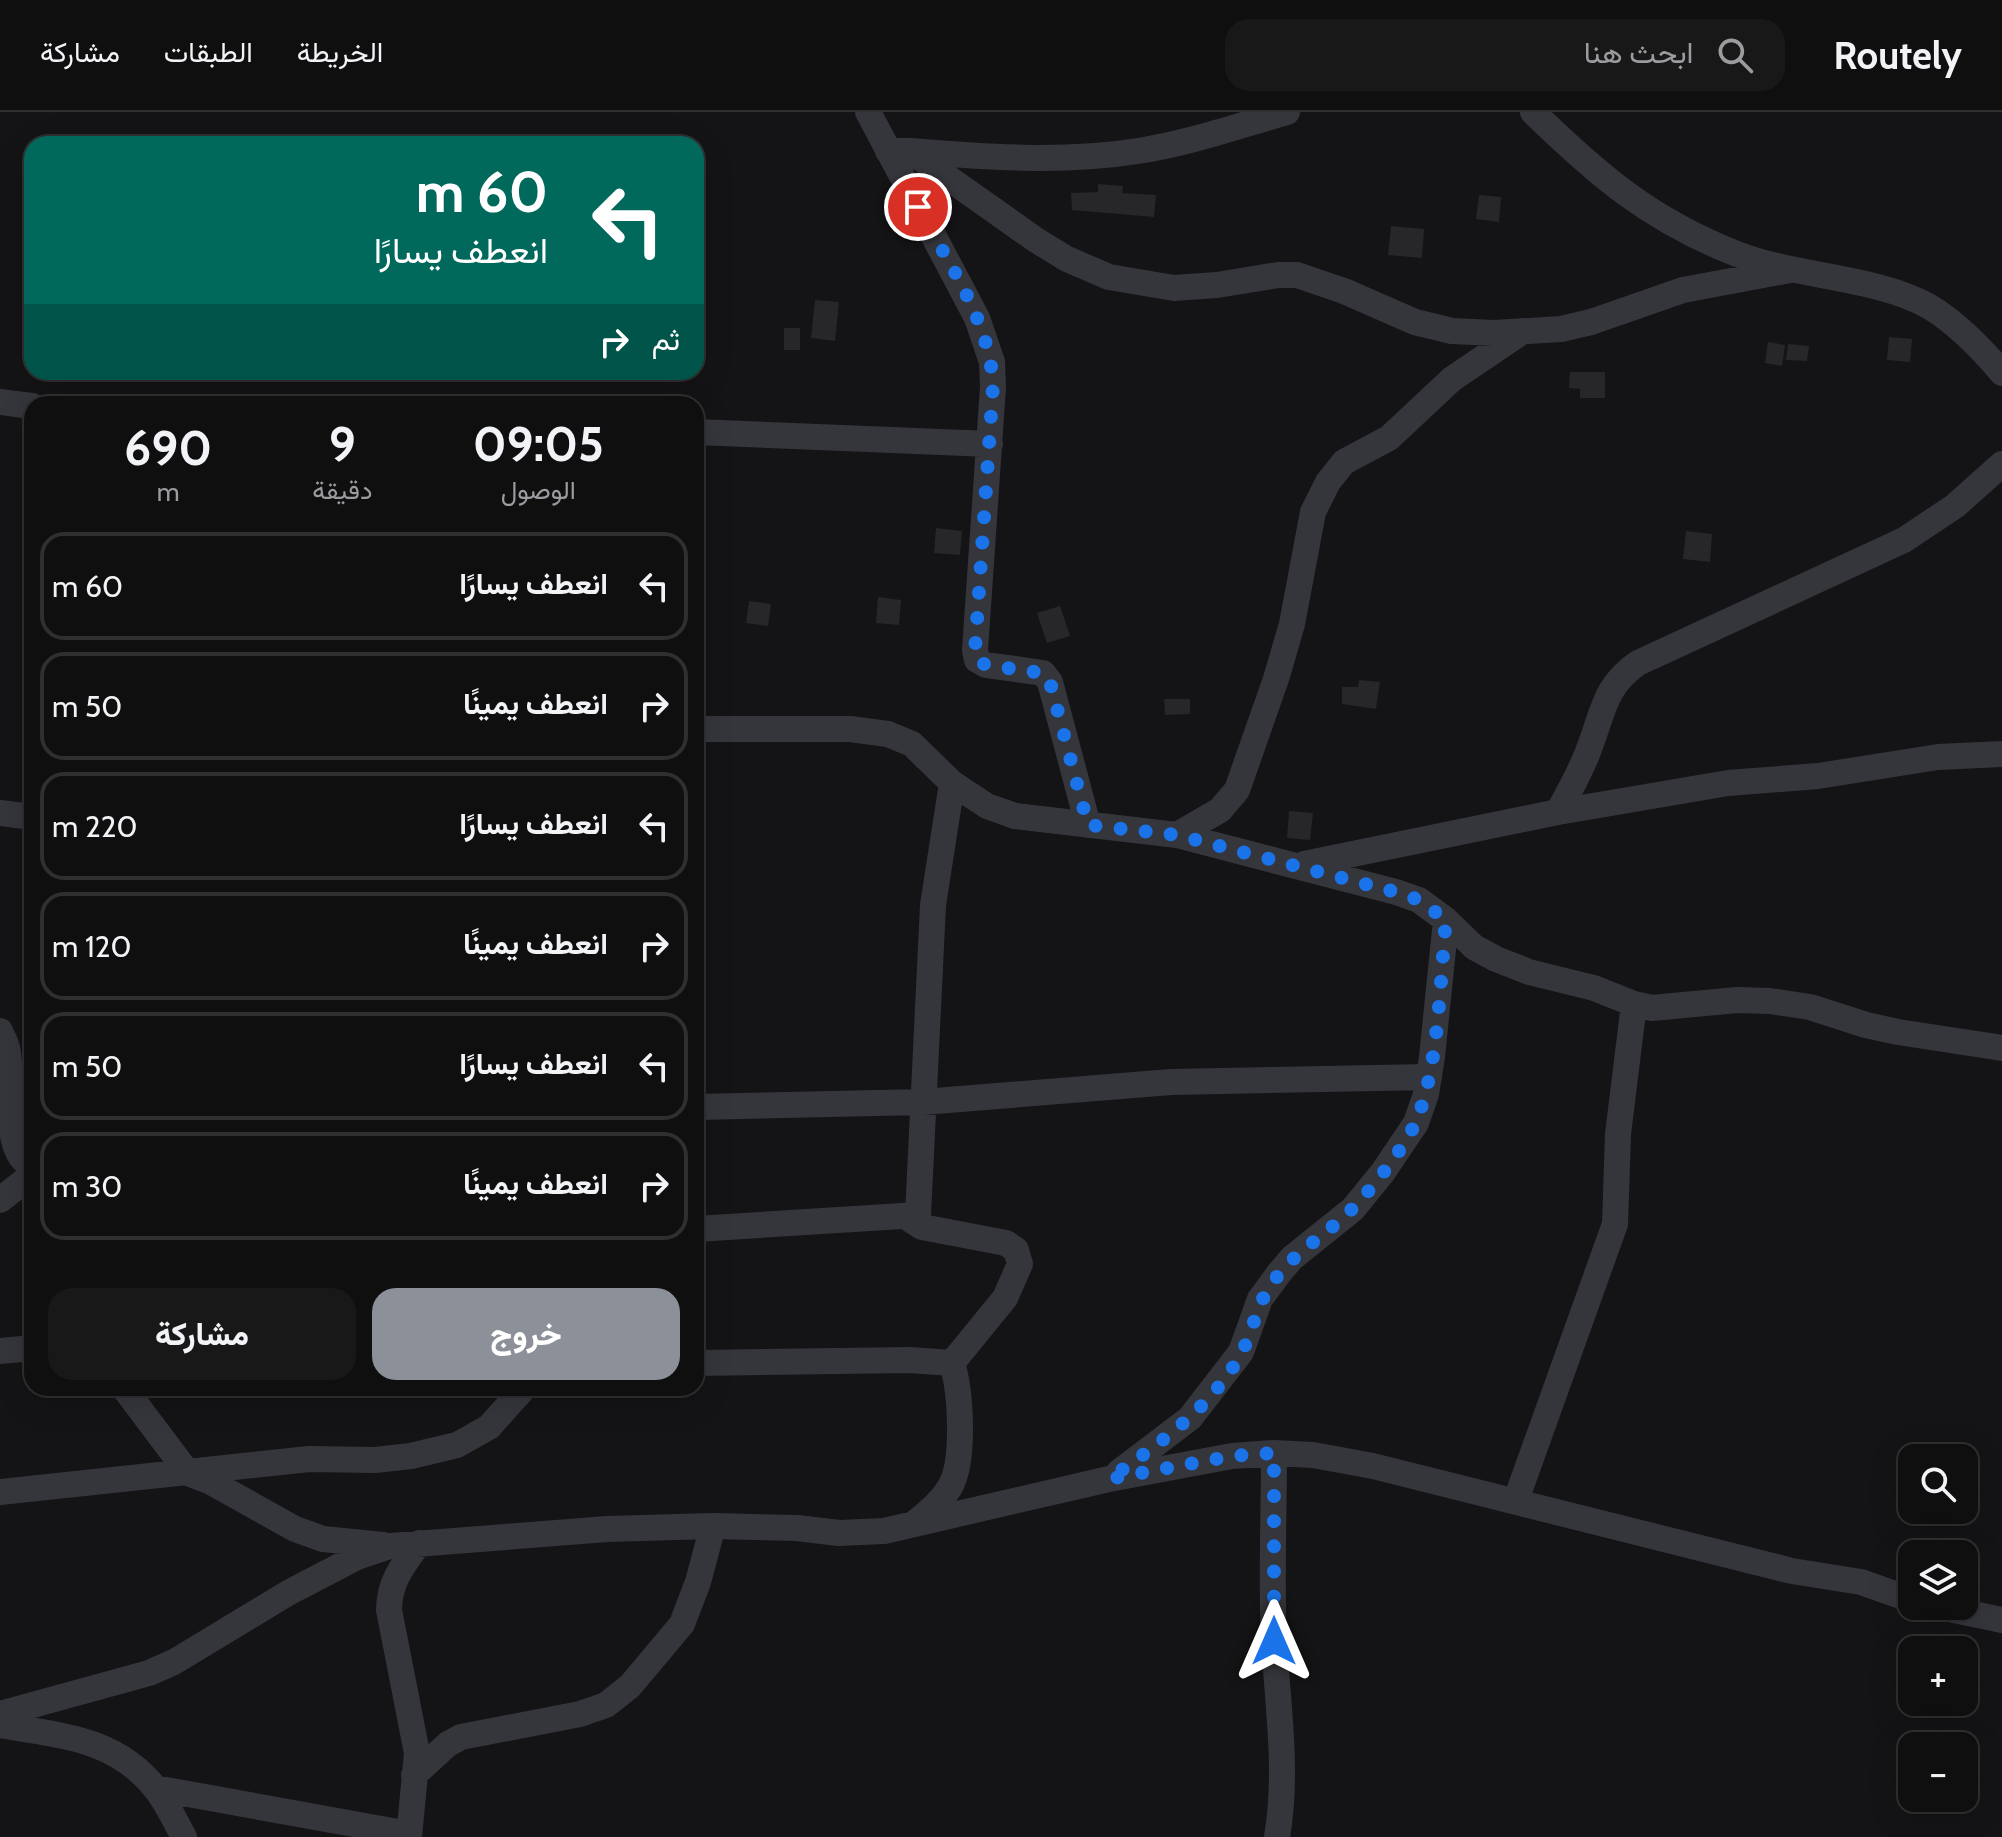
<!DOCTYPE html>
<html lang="ar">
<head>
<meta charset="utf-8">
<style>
	:root { --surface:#0f0f10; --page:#181819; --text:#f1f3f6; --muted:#9b9c9f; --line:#2f2f30; --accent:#8c9099 }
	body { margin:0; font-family:Cabin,Vazirmatn,sans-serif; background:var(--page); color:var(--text); direction:rtl; height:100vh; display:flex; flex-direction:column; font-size:30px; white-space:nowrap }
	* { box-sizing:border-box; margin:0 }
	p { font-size:26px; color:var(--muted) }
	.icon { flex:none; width:44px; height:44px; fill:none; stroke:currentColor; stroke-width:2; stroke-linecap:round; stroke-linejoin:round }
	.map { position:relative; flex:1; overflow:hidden; direction:ltr }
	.side { position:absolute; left:24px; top:284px; width:680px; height:1000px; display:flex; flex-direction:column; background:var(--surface); border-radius:24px; box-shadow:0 8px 32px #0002,0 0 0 2px var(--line); direction:rtl }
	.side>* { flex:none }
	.hud { position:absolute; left:24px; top:24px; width:680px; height:244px; border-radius:24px; box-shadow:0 8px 32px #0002,0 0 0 2px var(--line); direction:rtl; background:#00695c; color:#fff; overflow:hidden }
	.fabs { position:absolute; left:1898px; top:1332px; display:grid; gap:16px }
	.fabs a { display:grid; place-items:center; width:80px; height:80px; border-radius:16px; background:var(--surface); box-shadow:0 8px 32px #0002,0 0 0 2px var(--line); font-size:40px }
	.pin { position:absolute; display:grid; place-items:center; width:68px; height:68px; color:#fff; margin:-34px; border:4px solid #fff; border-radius:50%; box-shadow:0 2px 8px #0007 }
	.me { position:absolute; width:88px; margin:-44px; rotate:0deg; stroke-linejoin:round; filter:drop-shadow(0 0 6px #0008) }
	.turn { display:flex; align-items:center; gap:28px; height:168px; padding:0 24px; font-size:36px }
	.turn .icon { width:104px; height:104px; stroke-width:2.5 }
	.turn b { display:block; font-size:56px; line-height:68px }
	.then { display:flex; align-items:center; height:76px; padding:0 24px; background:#0003; gap:16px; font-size:30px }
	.eta { display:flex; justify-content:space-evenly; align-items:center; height:136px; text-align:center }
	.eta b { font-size:48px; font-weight:800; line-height:56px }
	.action { display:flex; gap:16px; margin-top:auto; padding:16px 24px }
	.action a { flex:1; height:92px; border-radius:24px; background:var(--accent); color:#fff; font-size:32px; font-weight:800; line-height:92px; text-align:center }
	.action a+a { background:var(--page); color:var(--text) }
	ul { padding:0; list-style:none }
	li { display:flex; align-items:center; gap:24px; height:108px; margin:0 16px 12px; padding:0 8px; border:4px solid var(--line); border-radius:24px }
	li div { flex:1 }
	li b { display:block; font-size:30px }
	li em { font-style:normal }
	header { display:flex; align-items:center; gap:48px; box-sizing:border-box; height:112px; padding:0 40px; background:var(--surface); border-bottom:2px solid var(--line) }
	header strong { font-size:38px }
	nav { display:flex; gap:44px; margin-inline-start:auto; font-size:28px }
	.search { width:560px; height:72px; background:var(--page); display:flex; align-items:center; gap:20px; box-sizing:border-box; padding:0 28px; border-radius:24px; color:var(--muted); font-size:30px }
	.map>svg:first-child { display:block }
</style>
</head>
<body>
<header>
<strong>Routely</strong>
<div class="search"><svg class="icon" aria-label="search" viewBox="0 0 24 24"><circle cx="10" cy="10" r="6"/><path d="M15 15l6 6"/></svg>ابحث هنا</div>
<nav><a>الخريطة</a><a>الطبقات</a><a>مشاركة</a></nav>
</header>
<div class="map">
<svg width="2002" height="1725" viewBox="0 0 2002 1725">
	<rect width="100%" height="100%" fill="#141416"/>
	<path fill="#27272a" d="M1098,72L1123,74L1122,81L1156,83L1154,105L1072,98L1071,81L1098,80Z
		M1479,83L1501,85L1499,110L1476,107Z
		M1391,114L1424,117L1422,146L1388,143Z
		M815,188L839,190L835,229L811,226Z
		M784,216H800V238H784Z
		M1889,225L1912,227L1910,250L1887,248Z
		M1768,230L1785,233L1782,254L1765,251Z
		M1788,232L1809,234L1807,249L1786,248Z
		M1570,260H1605V286H1580V277L1569,276Z
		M936,416L962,419L960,443L934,441Z
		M1686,419L1712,422L1710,450L1683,447Z
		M878,485L901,488L899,513L876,511Z
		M749,489L771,492L768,514L746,511Z
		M1060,494L1070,524L1047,531L1037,501Z
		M1359,568L1380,570L1376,597L1342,592V575H1358Z
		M1164,587H1190V602L1165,603Z
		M1289,699L1313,701L1310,728L1287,726Z"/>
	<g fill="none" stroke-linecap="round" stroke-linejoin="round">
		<path stroke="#35363b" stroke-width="26" d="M868,0L977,206L992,250L993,275L975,538L977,548L986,553L1043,561L1050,570L1088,713
			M1533,0C1599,64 1650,108 1737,142C1796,165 1878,165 1930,195C1958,212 1981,236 2002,261
			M888,39H910L1036,128L1067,147L1109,165L1174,176L1217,173L1278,163H1297L1344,179L1415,210L1452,219L1494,221L1561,217L1591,210L1683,178L1790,158
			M910,39C985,45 1063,51 1138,39C1189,31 1238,14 1287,0
			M0,290L32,294
			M696,320L990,332
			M696,617H850L888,622L912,632L952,671L987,694L1015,704L1177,723L1396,780L1419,788L1446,808L1474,835L1496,847L1529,860L1594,876L1634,892L1652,896L1737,888L1770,889L1810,895L1866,913L1898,920L2002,936
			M1558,700C1569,680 1581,659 1589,637C1603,601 1604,574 1638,551L1904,428L1955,394L2002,352
			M0,701L32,705
			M1177,723L1220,698L1237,678L1276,567L1292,512L1313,400L1328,370L1344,350L1389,326L1452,267L1523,219
			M1304,752L1558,700L1728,671L1818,664L1938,645L2002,642
			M0,919C2,924 6,930 7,936C15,966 0,1041 32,1054
			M696,995L923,990L1171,970L1429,965
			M0,1088L32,1063
			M696,1117L918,1103
			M0,1239L32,1236
			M696,1251L910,1248L952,1251
			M952,1251L1005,1186L1020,1152L1016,1138L1006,1131L922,1115L911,1108L918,1103L933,793L952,671
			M124,1276L188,1361L209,1369L295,1417L323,1427L383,1433
			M1274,1341C1274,1404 1271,1467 1274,1530C1278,1596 1288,1660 1277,1725
			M1119,1360L1190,1306L1241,1240L1260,1187L1280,1160L1292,1146L1353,1097L1383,1060L1416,1011L1426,982L1432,945L1446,808
			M0,1380L309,1347L375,1348L411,1344L457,1333L489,1315L524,1276
			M1516,1388L1615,1112L1618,1022L1634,892
			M915,1411C928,1400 941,1390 950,1375C965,1349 961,1280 952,1251
			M1935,1494L2002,1508
			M0,1602L149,1561L174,1550L288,1481L357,1445L390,1434L607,1417L713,1414L797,1416L839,1421L884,1419L1109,1367L1232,1344L1274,1341L1313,1343L1373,1354L1792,1459L1861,1470L1912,1488
			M0,1613C60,1624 115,1625 156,1677C167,1691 175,1709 184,1725
			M414,1663L448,1632L461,1625L580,1602L606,1593L630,1574L682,1512L698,1470L713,1414
			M155,1676L409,1722
			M409,1725L417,1641L389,1498C389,1470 403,1453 419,1431"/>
	</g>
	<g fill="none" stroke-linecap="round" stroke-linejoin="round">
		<path stroke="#1a73e8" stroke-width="14" stroke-dasharray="0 25.2" d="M918,95C948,151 991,210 993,275L975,538L977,548L986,553L1043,561L1050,570L1088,713L1177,723L1396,780L1419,788L1446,808C1440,867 1439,953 1417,1007C1408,1031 1372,1077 1353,1096C1327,1123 1296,1138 1273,1170C1256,1193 1254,1217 1241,1242C1211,1296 1159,1332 1109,1367L1232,1344L1274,1341V1529"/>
	</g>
</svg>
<div class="fabs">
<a><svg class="icon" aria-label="search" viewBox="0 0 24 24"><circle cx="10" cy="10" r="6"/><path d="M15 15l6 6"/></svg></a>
<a><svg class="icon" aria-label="layers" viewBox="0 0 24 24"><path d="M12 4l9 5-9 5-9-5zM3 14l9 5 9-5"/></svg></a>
<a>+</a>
<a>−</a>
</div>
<div class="pin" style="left:918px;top:95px;background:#d93025"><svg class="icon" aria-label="arrive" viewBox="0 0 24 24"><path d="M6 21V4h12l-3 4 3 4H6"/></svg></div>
<svg class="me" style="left:1274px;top:1529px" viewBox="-20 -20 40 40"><path d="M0-17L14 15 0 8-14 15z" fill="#1a73e8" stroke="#fff" stroke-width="4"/></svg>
<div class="hud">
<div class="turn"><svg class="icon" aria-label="left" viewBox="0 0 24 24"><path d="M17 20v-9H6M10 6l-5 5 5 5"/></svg><div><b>60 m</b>انعطف يسارًا</div></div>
<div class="then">ثم<svg class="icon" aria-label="right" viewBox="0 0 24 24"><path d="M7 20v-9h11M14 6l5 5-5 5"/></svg></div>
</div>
<section class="side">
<div class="eta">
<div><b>09:05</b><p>الوصول</p></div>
<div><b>9</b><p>دقيقة</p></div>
<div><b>690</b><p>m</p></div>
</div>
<ul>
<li><svg class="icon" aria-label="left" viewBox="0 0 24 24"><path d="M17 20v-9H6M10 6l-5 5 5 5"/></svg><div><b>انعطف يسارًا</b></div><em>60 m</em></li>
<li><svg class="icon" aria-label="right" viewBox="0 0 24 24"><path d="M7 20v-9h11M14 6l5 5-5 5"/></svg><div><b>انعطف يمينًا</b></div><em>50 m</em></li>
<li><svg class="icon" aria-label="left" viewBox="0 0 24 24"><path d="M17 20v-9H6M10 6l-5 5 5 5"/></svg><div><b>انعطف يسارًا</b></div><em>220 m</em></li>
<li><svg class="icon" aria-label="right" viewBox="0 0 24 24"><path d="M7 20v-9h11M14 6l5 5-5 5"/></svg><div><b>انعطف يمينًا</b></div><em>120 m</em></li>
<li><svg class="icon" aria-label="left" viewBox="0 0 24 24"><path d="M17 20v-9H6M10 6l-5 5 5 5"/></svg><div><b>انعطف يسارًا</b></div><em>50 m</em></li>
<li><svg class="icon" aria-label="right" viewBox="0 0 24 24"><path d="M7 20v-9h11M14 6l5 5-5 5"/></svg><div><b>انعطف يمينًا</b></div><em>30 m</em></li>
</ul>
<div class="action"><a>خروج</a><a>مشاركة</a></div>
</section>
</div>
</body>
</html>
